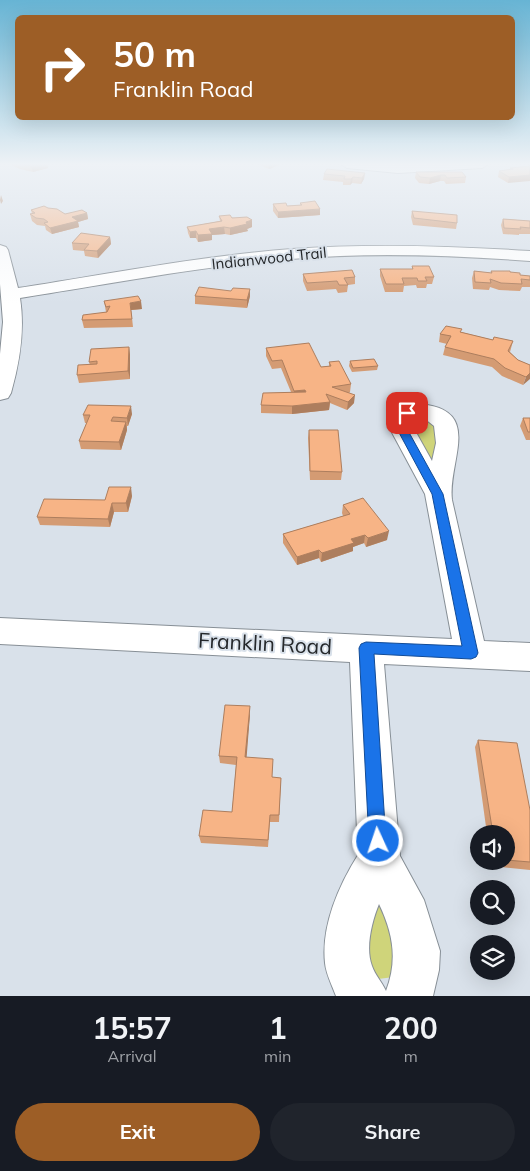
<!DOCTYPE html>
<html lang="en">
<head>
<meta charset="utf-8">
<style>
	:root { --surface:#171b24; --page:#20242c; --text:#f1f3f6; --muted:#9ea1a6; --accent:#9d5e26 }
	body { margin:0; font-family:Mulish,sans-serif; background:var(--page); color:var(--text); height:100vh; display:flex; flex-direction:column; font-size:19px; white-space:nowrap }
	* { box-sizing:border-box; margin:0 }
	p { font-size:16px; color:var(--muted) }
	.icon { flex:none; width:28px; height:28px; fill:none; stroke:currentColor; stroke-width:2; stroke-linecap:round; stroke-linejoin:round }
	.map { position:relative; height:996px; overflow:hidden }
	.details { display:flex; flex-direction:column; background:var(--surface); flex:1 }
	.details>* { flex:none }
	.top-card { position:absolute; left:15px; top:15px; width:500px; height:105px; border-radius:8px; box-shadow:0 5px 20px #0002; background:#9d5e26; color:#fff; overflow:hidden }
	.buttons { position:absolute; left:470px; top:825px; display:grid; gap:10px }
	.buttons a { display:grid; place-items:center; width:45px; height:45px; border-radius:50%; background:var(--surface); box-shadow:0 5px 20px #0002; font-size:25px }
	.pin { position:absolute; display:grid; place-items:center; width:42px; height:42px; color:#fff; margin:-21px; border-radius:10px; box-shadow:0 2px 8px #0006 }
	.me { position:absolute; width:55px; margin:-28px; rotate:357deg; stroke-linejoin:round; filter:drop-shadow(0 0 4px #0008) }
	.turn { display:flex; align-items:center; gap:18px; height:105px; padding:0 15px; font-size:22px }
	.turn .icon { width:65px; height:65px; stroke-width:2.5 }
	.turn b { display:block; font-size:35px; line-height:42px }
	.eta { display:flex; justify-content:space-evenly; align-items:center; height:85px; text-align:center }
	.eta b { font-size:30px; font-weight:700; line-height:35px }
	.button { display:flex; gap:10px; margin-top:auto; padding:10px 15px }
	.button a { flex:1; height:58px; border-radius:30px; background:var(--accent); color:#fff; font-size:20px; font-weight:700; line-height:58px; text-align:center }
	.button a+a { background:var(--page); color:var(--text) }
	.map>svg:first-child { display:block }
</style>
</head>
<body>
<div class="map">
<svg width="530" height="996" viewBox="0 0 530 996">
	<rect width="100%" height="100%" fill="#d9e1ea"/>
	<path fill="#cfd47a" d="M421,416L436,422V470L412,435L411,421Z
		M369,900L392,907L394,977L378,979L360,952Z"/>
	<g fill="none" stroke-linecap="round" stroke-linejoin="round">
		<g stroke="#878f96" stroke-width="2">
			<path id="minor" d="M341,164H488L482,168L398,173L347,168Z
				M0,245L6,247L8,250L18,288C109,274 200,256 292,249C371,243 451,246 530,251V261C450,255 370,252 291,259C200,266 110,284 20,298C25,330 20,361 11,393L8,398L0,400V354L3,322L0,284Z
				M419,404C485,409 447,462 452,500L484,641L530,643V671L384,664L400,856L424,900L440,951L439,970L433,996H336C332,985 326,974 325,963C321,926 339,885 358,855L350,662L0,644V618L452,639L425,494L389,427L390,418L398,409ZM417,418H424L434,426L436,443L432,461L413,427L412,420ZM379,904C393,933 398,960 386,991C382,982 375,975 372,966C365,948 372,921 379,904Z"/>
		</g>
		<use href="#minor" fill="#fff" fill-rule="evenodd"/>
	</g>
	<path fill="#d49b73" d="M9,164H47L48,168L33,172L20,169Z
		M257,164H279V165L269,169Z
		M530,166L508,183L498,177L499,171L510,170V168Z
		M416,172L466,177L465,183L446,184L444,181H440L429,184L419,183L415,178Z
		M365,173L364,179L361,184L352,183L350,185H343V182L323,180L324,174Z
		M300,203L320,215L278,218L273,211V204L287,206L300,205Z
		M48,208L65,214L87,213L88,219L78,222L79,227L52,234L46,230L45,226L37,225L32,221L30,214H32L31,210Z
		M412,211L457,223L456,229L413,225L411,217Z
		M219,216L252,220V227L247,229L248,231L230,235L225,234L212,235V240L198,242L196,238H190L188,233L187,227L220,221Z
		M503,219L530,221V234H519V235L503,234L501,225Z
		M110,237L111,244L98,258L85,256L84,251L73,250L72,243Z
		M412,266L434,277L432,284H427L426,288H417L416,285L404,286L403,292H385L380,276V269H412Z
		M474,271L491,273V271L510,272L520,275L530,276V287H522L520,291L499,290L490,287L489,290L473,289L472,278Z
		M303,274L355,277V284L348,285L347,292L338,293L336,289L307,291L303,281Z
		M250,289V296L247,308L195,304V296Z
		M104,301L142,309L131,310L133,327L84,328L82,320L106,312Z
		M461,332L493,340L513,341L510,352L518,360L530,365L523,385L502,376L492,367L443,355L445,347L447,344L439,342L440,334Z
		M129,347L130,355V379L79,383L77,375L90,365L89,362Z
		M266,348L321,367L329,366V362L351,384L350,392L349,393L354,403L347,410L330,403L329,410L292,414L261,413V405L291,392L281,368L272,369L266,356Z
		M350,361L378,366L377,370L352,372L349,366Z
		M132,414L128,426H127V430L121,450L81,449L79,441L87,423H85L83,415Z
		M523,418H530V440H526L520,426Z
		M309,430L342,472L341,480H310L308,438Z
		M132,496L128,512H114L110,527L40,525L37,517Z
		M343,505L387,540L366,547L364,543L353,547V551L321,562L319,558L297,565L283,543V534L343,516L342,513Z
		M250,714L246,757L272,777L281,778L279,822H270L268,847L201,843L199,836L232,812L236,765L220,763L219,756Z
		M478,740L530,810V870L492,866V861H506V834H487L475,747Z"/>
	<path fill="#ad7e5e" d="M38,164H47L48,168L33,172L31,166Z
		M269,164H279V165L269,169Z
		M365,173L364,179L361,184L362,178Z
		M441,175L440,181L429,184L430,178Z
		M530,175V181L508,183L509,177Z
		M353,177L352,183L350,185L351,179Z
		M1,195L3,201L1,204L0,200Z
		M320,209V215L278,218V212Z
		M87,213L88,219L78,222L79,227L52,234L50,228L72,217Z
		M252,220V227L247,229L248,231L230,235V228Z
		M224,227L225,234L212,235V240L198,242V235L209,229Z
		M196,231V238H190V232Z
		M110,237L111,244L98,258L97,251Z
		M250,289V296L247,308V300Z
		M141,301L142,309L131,310L133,327L130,303Z
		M129,347L130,355V379L128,371Z
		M530,373V379L523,385L526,377Z
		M305,390V398L294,399V391Z
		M355,395L354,403L347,410L348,402Z
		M330,402L329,410L292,414V406Z
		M131,406L132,414L128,426L127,418Z
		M126,422L127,430L121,450L119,442Z
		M131,487L132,496L128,512L126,503Z
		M112,503L114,512L110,527L108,519Z
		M389,531L387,540L366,547L368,538Z
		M365,535L364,543L353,547V551L321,562L322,553L351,539Z
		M319,550V558L297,565V557Z
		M250,706V714L246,765L245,757Z"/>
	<path fill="#f7b486" stroke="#ad7e5e" d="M22,164H38L31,166Z
		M530,166V175L509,177L499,171L513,169L510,168Z
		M327,169L365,173L362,178L353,177L351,179H344L345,176L324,174Z
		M416,172H462L466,177L447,178L445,175H441L430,178L420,177Z
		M315,201L320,209L278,212L273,204L286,203L287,206L302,205L300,203Z
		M44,206L48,208L57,209L65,214L82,210L87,213L72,217L78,221L50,228L44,223L48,222L44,219L36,218L30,214L35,213L31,210Z
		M412,211L457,215V223L414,218Z
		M230,215L232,218L247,217L252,220L246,222L247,224L230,228L224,227L209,229L212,234L198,235L196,231L190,232L187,227L222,221L219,216Z
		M503,219L530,221V228L520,227L521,229L504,228Z
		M81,233L110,237L97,251L84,250L89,244L72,243Z
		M412,266H429L434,277H425L427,281H418L417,278H402L404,284H386L380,269H413Z
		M352,270L355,277L344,278L348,285H339L337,281L307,283L303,274Z
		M474,271L492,273L491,271H510V272L520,273V275L530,276V280L521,279L522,284L501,283L490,279L491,283L475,282Z
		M199,287L231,291L233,288L250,289L247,300L195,296Z
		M138,296L141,301L130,303L132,319L82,320L83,315L107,312L110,306L106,307L104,301Z
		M446,326L462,329L460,332L493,340L494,337L513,341L508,351L518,360L530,365V373L526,377L505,368L494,359L445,347L451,336L440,334Z
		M309,343L321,367L331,366L329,362L339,361L351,384L332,387L355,395L348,402L326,394L330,402L292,406L261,405L263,393L306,392L305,390L294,391L282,360L272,361L266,348Z
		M129,347L128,371L77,375L78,365L97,364V361L89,362L91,349Z
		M374,359L378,366L353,368L350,361Z
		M88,405L131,406L127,418L113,417L111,421L126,422L119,442L79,441L90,415H83Z
		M523,418H530V432H528Z
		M309,430H338L342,472L310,471Z
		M109,487H131L126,503H112L108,519L37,517L44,499L105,500Z
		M363,498L389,531L368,538L365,535L351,539L354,543L322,553L319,550L297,557L283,534L350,514L343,505Z
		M225,705L250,706L245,757L273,759L272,777L281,778L279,815H270L268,840L199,836L203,810L232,812L237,757L219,756Z
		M478,740L517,743L530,810V862L506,860V834H493Z"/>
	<linearGradient id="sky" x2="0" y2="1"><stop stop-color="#67b4d4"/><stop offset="0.54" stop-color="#eef2f6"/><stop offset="1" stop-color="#eef2f6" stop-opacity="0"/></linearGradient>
	<rect width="530" height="304" fill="url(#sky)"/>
	<path fill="#1a73e8" stroke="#114b97" d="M407,410L412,413L406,419V427L443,494L478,653L476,657L471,659L374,654L386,841L384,847L378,849L371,847L369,841L359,648L361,644L366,642L462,646L432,494L396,427C396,419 398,412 407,410Z"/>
	<g text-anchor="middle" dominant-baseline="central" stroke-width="4" stroke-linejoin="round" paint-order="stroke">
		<g font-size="15" fill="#25282b" stroke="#d9e1ea">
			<text transform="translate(269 258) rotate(-6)">Indianwood Trail</text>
		</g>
		<g font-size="21" fill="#25282b" stroke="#d9e1ea">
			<text transform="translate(265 643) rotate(3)">Franklin Road</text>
		</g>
	</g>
</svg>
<div class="buttons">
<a><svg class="icon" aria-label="sound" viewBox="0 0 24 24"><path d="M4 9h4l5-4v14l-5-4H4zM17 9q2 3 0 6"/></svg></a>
<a><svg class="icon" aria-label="search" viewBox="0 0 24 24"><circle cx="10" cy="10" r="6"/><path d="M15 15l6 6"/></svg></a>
<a><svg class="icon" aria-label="layers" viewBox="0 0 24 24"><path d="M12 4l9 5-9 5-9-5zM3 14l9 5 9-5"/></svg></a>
</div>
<div class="pin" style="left:407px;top:413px;background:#d93025"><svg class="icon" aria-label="arrive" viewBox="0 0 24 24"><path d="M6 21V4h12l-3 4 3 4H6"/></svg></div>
<svg class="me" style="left:378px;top:841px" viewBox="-20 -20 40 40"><circle r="17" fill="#1a73e8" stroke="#fff" stroke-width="3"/><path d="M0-11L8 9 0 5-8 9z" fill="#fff"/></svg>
<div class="top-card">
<div class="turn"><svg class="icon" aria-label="right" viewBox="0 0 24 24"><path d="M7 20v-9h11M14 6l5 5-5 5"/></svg><div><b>50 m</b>Franklin Road</div></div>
</div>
</div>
<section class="details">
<div class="eta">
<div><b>15:57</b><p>Arrival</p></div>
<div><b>1</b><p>min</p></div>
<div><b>200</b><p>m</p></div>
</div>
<div class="button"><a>Exit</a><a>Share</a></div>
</section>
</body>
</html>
